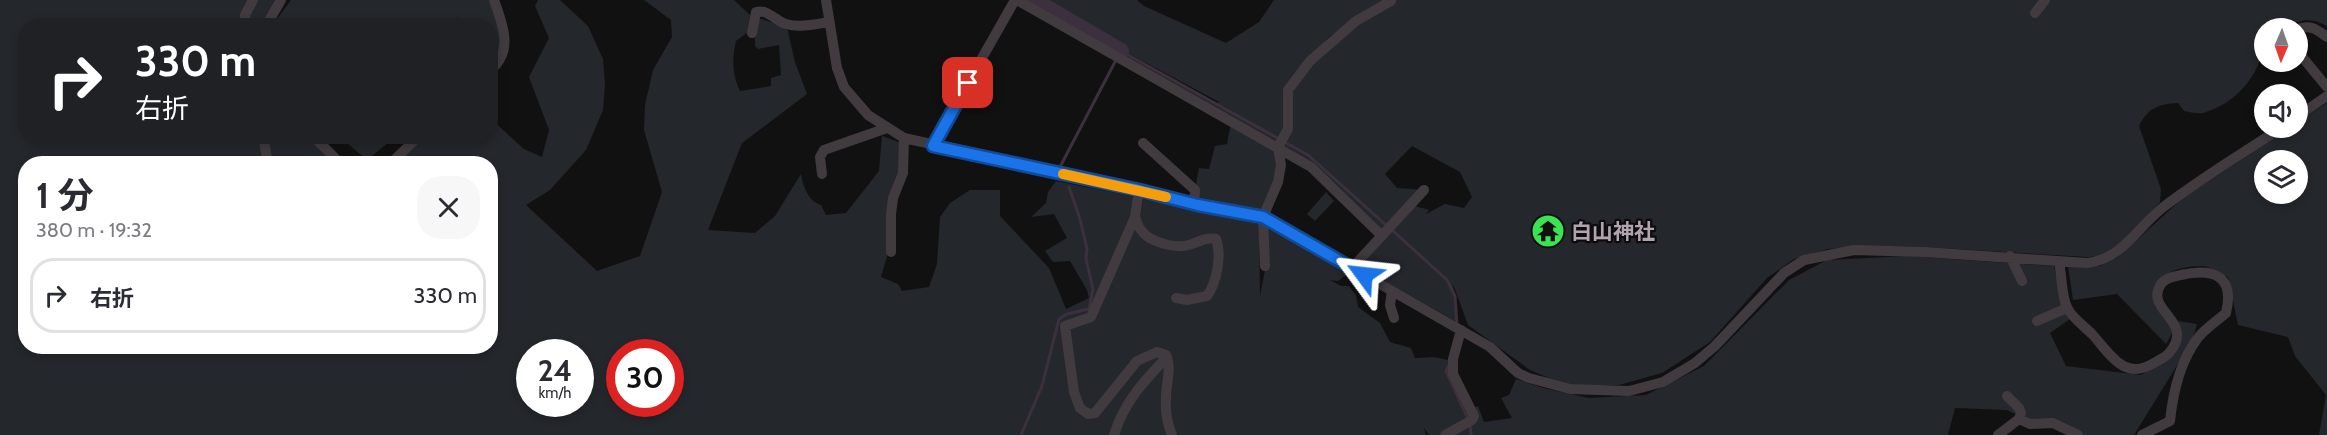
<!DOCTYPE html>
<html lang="ja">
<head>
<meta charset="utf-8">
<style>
	:root { --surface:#fff; --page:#f7f7f7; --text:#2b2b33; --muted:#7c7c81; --line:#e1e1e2 }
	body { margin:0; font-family:Cabin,"Noto Sans JP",sans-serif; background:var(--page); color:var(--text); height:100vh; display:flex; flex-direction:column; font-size:22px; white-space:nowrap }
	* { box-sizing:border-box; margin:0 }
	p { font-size:20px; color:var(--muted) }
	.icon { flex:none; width:33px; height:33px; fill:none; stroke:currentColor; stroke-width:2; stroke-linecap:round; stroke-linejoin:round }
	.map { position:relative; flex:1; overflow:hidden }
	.side { position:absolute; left:18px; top:156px; width:480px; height:198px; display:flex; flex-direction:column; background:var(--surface); border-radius:24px; box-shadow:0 3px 9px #0003 }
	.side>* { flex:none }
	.guide { position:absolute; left:18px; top:18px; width:480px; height:126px; border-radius:24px; box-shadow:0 3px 9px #0003; background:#202124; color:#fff; overflow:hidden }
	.needle { width:39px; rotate:182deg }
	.buttons { position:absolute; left:2254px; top:18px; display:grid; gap:12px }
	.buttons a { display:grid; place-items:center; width:54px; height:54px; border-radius:50%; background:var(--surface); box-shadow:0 3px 9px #0003; font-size:30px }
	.speed { position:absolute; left:516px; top:339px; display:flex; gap:12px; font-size:30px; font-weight:700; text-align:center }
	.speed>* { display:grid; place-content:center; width:78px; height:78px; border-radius:50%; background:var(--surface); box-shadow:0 3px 9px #0003; line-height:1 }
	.speed small { font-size:15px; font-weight:400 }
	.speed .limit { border:9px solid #d22; background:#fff; color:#111 }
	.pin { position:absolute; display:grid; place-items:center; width:51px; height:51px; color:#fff; margin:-26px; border-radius:12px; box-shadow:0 3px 9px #0006 }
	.me { position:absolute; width:66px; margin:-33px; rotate:300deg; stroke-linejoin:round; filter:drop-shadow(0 0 4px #0008) }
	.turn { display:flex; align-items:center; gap:21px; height:126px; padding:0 18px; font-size:27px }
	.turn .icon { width:78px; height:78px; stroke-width:2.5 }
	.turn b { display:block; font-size:42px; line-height:51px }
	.round { display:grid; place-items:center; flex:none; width:63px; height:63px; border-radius:24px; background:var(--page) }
	.summary { display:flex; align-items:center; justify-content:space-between; height:102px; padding:0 18px }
	h1 { font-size:36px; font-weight:700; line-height:45px }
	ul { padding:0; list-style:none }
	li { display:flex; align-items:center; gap:18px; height:75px; margin:0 12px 9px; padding:0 6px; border:3px solid var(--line); border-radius:24px }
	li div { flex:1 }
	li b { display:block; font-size:22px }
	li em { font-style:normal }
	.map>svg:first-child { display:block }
</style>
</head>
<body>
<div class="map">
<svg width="2327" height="435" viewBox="0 0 2327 435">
	<rect width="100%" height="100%" fill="#121112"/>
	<path fill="#24272c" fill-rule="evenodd" d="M0,0H279L266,25L26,26V136L315,137L341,163L26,164V346H490V164L390,163L419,137L490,136L491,119L524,149L542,157L549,130L529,77L549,38L535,6L538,0H560L588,26L603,59L605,84L603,110L586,150L550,190L526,205L597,271L640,256L662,192L644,130L645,105L653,70L672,37L671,20L644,0H734L750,15L748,32L736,41C732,58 732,75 740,91L771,86V78L781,75L779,45L758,49L755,46V17L787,27L795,62L807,94L742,143L708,230L755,233L775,216L801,174C803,186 808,201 821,205L826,215L846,213L879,171L882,136L904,144L888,253L881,277L898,284L902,291L929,287L937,264L940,217L950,203L970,190H1000V216L1049,268L1066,309L1089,298L1087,290L1070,261L1053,262L1045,251L1067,238L1054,214L1031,217L1046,203L1048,192L1056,181L1136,197L1130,222L1126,224L1139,223L1143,199L1259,224L1260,296L1265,270V227L1350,272L1338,281L1330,280L1341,286H1349L1356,295L1358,307L1380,323L1390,342L1411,348L1415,358L1434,357L1448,360L1472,409L1478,406L1484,422L1512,418L1501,398L1509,395L1516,379L1543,388L1589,398L1646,395L1704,366L1789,280L1827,260L1908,256L2054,266L2064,307L2070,319L2050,333L2066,366L2141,375L2168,359L2178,321L2197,324L2192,341L2134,435H2083L2028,420L2007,410L1955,408L1948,435H1429L1424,428L1426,435H0ZM530,352H580V404H530ZM620,352H670V404H620Z
		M291,0H494L504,33L491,71L490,26L467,25L456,16L464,25L272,26Z
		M1019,0H1137L1144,6L1226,43L1259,22L1274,0H1386L1329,37L1301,71L1326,46L1393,0H2327V26L2316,21L2306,20L2294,23L2285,28H2265V43C2260,49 2261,57 2258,65C2248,88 2228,106 2203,113C2197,114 2190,112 2184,111L2178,103C2158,104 2148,108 2139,126L2161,189L2160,202L2107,256L2087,257L1924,247L1865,246L1828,249L1794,259L1767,278L1710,342L1662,373L1619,385H1565L1530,370L1468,325L1453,284L1457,322L1358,266L1382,238L1328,183L1278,146C1276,166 1277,197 1260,210L1194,196L1199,168L1209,169L1215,146L1227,144L1231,122ZM1126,52L1219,102L1217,103L1238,115L1132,58ZM1412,146L1460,172L1472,197L1464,208L1445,204L1426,214L1429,210L1412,205L1424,190L1397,188L1385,174Z
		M2327,103V435H2319L2326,395L2295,356L2288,337L2238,325L2228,277C2221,274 2210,266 2202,266C2156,266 2135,296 2175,328L2166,344L2117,294L2073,300L2068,266H2100L2118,257L2183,198L2290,128H2298V122ZM2265,160H2298V182L2307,184H2298V194H2265Z
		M340,137H395L367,160Z
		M1326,192L1334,201L1315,221L1307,214Z"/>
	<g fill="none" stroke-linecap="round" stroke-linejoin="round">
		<path stroke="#3d303e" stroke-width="3" d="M1119,54L1121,51L1308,155L1387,226
			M1061,165L1116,60
			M1392,230L1447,280L1455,296L1457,326
			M1449,365L1446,371L1468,419
			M1470,425L1471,435
			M1021,435L1042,386L1059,319L1067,314L1089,309L1093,289L1086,259L1087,249L1080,219L1069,187"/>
		<path stroke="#3d303e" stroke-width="16" d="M1034,0L1121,51"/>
	</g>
	<path fill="#373336" stroke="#2e2b2d" stroke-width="1.5" d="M1537,225L1558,226V237H1537Z"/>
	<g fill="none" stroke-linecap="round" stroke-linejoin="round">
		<path stroke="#413b40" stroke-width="10" d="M826,0L837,68L844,87L868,115L904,138L1139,190L1198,205L1263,217L1490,347L1518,373L1529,378L1570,389L1629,391L1663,382L1695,363L1715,346L1784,273L1804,260L1854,250L1925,252L2087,263C2124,259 2138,225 2166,205C2203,177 2243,153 2281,128
			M1017,0L1311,167L1382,236
			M2035,13L2045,0
			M246,26L245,15L253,0
			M266,26L281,0
			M2298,29C2311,24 2317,30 2327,37
			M752,33L756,12C769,9 775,21 786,24C800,28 816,24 829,22
			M2298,52L2327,87
			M490,71C514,50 503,26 494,0
			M2298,116L2327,96
			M263,136L268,164
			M313,136L341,164
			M1143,143L1195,190L1194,204
			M932,146L1015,0
			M390,164L419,136
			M822,174L820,157L824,150L887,128
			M1139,190L1135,217L1091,317L1065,326L1074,392L1080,408L1088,414L1095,413L1137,361L1157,352L1166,355C1172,369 1166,383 1166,397C1165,411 1167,423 1172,435
			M1135,217C1137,221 1138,227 1141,230C1149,242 1175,249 1189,245C1199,242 1205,237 1216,239C1222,255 1217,282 1207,296L1187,300L1176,298
			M891,252V214L893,198L903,173L904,138
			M2010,256L2022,281
			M2059,262C2062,275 2061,295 2067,307C2071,317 2085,327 2092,334C2111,355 2124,381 2154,363C2159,360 2166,357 2169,353C2197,321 2143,311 2161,284C2166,277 2174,277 2181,275C2213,268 2235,275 2226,313C2217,321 2204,329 2197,339C2180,362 2173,392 2170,421L2142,435
			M1265,266L1263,217L1278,182L1281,165L1278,147L1288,129V90L1310,61L1356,21L1391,1
			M1352,268L1424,190
			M1364,275L1365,292
			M1392,291L1390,305L1394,318
			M2037,321L2067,308
			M2019,419L2030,424L2053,423L2078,435
			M1114,435C1124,402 1144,381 1167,357
			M1445,435L1472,420L1474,416L1453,374V359L1461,330
			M1998,435L2019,419L2021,413L2019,408L2007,396"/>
	</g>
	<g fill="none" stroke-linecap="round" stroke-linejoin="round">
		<g stroke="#114b97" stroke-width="15">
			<path id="route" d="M968,83L933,146L1139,190L1198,205L1263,217L1364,275"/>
		</g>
		<use href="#route" stroke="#1a73e8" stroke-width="10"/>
		<path stroke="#f59e0b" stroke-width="10" d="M1063,174L1166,197"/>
	</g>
	<defs>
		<g id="temple-disc" transform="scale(1.725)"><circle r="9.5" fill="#39e352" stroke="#0d0c0d"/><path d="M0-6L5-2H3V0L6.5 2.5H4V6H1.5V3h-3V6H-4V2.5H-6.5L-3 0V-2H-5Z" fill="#111"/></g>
	</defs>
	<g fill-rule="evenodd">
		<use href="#temple-disc" x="1548" y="231"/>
	</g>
	<g text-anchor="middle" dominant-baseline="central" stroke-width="4.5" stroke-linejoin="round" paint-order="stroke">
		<g font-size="21" font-weight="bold" fill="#b2a4af" stroke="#0d0c0d" text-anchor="start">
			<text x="1571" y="231">白山神社</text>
		</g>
	</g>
</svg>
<div class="buttons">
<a><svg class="needle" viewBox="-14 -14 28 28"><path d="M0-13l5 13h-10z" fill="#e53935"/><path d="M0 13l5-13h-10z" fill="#7c7c81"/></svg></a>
<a><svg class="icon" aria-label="sound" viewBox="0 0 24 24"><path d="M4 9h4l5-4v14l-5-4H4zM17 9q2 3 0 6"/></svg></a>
<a><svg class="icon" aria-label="layers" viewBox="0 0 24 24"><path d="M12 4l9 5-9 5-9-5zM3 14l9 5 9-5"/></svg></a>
</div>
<div class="speed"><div>24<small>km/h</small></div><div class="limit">30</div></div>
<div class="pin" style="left:968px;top:83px;background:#d93025"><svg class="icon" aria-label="arrive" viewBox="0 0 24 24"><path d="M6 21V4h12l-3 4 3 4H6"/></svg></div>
<svg class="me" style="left:1364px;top:275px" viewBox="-20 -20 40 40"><path d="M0-17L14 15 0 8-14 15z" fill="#1a73e8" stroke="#fff" stroke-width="4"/></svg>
<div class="guide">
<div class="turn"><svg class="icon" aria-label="right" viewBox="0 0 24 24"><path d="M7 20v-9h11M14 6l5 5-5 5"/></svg><div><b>330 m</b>右折</div></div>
</div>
<section class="side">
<div class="summary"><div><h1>1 分</h1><p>380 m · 19:32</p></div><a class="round"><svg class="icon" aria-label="close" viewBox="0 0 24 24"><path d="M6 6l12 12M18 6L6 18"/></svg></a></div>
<ul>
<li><svg class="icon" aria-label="right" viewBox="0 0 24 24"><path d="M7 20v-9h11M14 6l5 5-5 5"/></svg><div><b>右折</b></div><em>330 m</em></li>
</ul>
</section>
</div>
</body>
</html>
